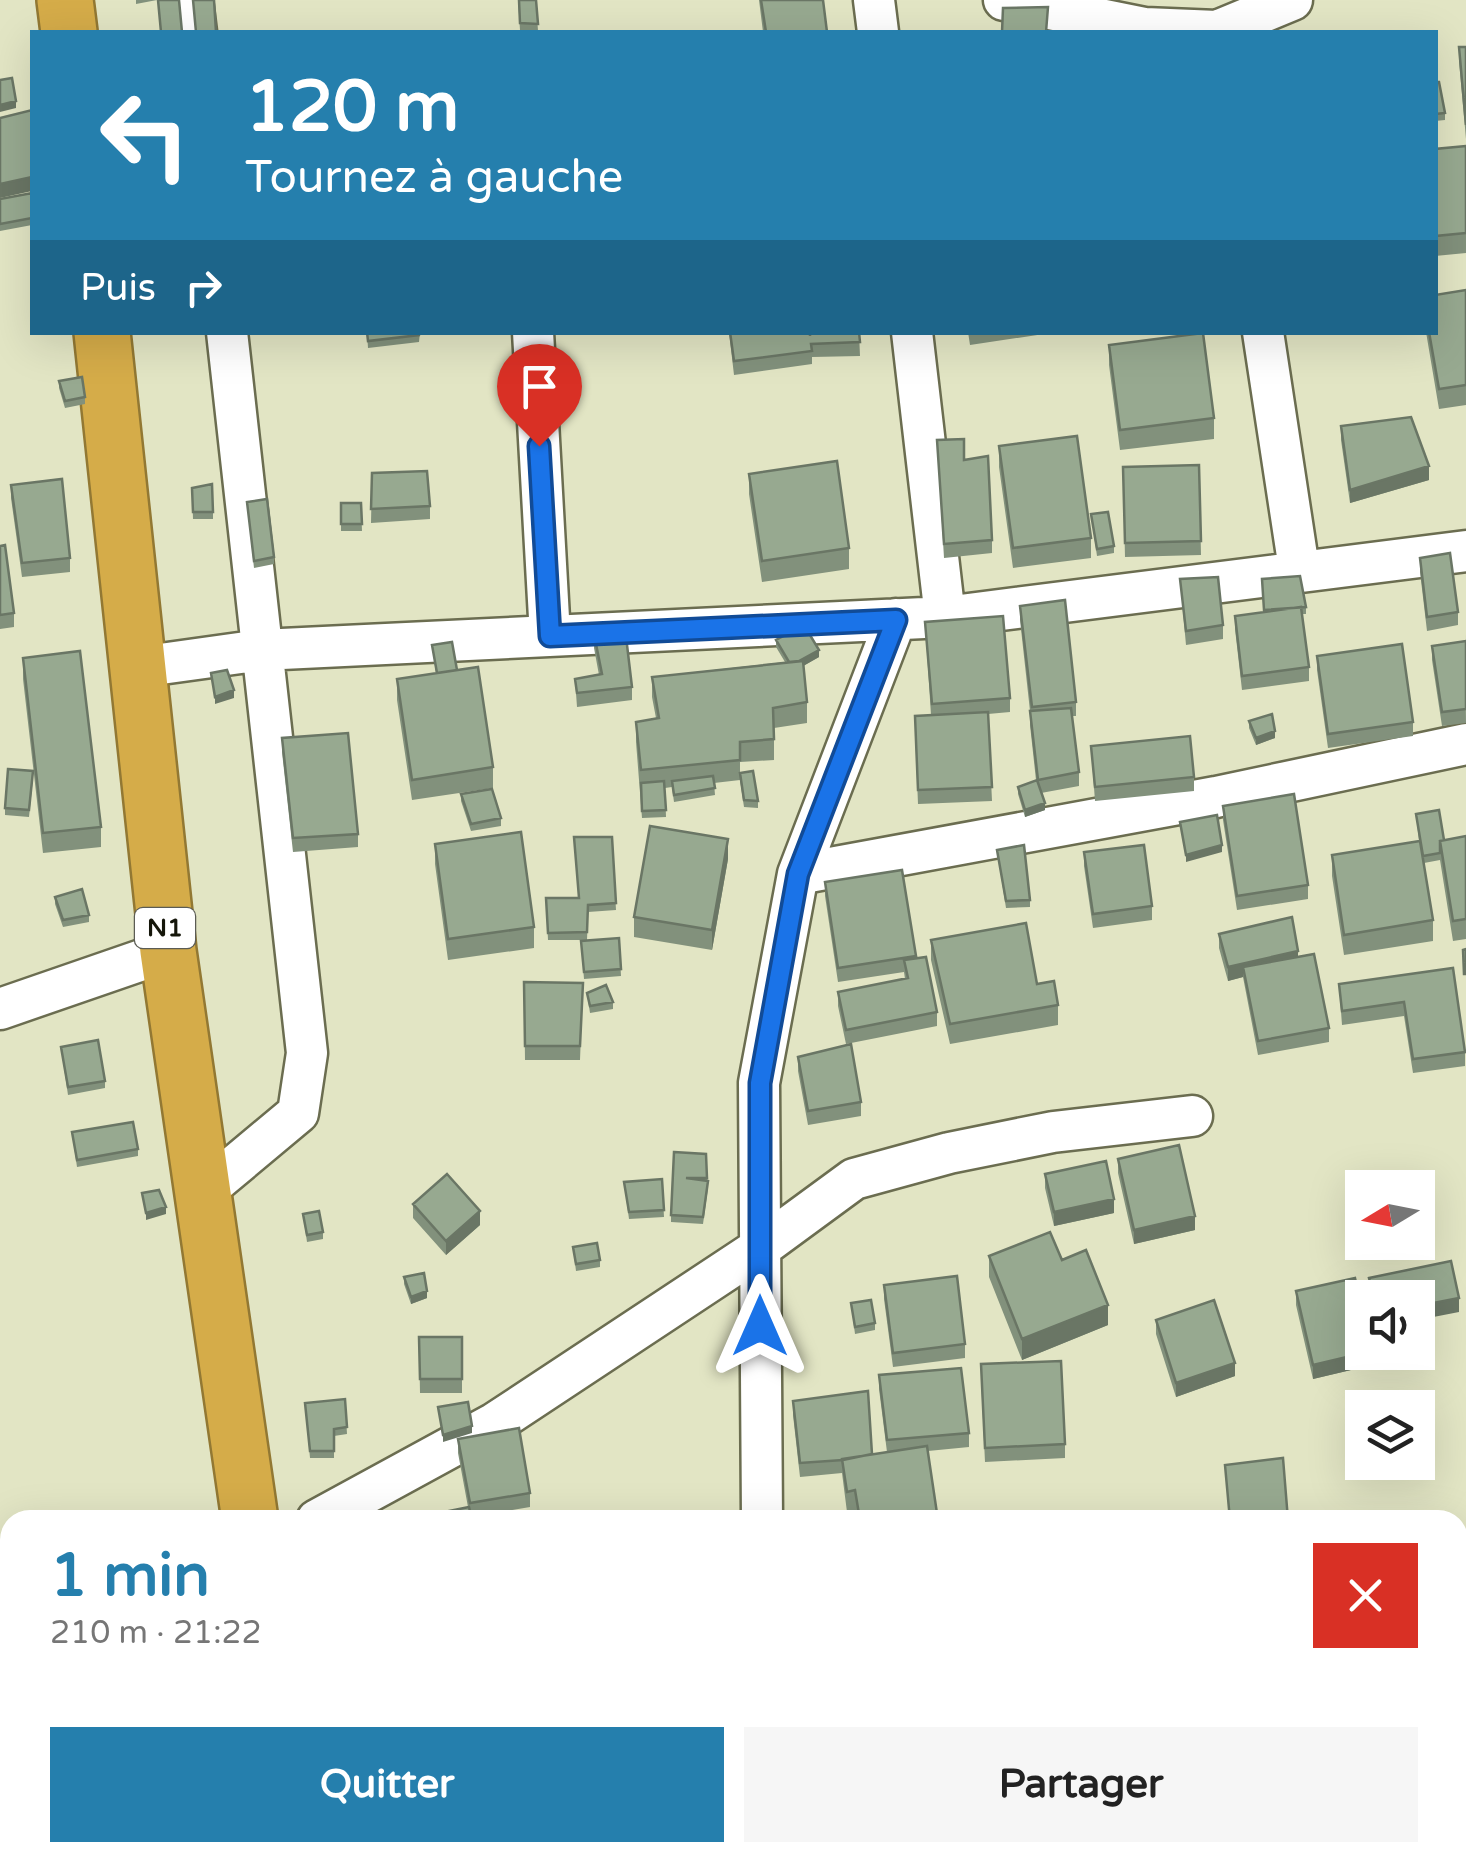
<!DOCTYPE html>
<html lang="fr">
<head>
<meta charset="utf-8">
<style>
	:root { --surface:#fff; --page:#f6f6f6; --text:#222; --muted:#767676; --accent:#257fad }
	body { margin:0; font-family:"Varela Round",sans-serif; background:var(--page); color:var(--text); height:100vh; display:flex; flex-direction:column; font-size:38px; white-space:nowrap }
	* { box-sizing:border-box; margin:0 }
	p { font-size:32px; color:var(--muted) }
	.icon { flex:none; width:55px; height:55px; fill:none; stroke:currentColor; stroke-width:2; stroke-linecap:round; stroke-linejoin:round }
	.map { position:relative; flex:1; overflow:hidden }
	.panel { position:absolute; left:0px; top:1510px; width:1468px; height:352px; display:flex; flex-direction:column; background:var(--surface); border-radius:30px 30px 0 0; box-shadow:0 10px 40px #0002 }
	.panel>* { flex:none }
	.hud { position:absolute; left:30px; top:30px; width:1408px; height:305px; border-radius:0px; box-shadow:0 10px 40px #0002; background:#257fad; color:#fff; overflow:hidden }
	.needle { width:65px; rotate:260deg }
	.tools { position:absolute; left:1345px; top:1170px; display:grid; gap:20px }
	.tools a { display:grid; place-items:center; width:90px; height:90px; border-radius:0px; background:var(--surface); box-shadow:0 10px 40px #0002; font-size:50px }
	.pin { position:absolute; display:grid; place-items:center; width:85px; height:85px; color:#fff; margin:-102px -42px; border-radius:50% 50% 50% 0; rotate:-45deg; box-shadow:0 0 10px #0007 }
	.pin .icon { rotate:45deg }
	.me { position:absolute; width:110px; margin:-55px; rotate:0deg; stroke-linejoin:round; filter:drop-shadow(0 0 8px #0008) }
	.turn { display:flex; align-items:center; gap:35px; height:210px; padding:0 50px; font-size:45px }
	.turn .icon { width:130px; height:130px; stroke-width:2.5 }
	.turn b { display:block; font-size:70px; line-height:85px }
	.then { display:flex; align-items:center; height:95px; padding:0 50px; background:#0003; gap:20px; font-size:38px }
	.round { display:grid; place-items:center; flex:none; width:105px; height:105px; border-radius:0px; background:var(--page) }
	.head { display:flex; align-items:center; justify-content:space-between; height:170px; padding:0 50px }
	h1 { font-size:60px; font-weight:700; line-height:75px; color:var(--accent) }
	.primary-button { display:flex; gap:20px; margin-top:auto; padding:20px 50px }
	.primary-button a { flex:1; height:115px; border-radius:0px; background:var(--accent); color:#fff; font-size:40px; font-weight:700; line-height:115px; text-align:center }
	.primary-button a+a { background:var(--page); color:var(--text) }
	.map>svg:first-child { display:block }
</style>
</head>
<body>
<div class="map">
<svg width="1466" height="1861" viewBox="0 0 1466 1861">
	<rect width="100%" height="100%" fill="#e2e5c4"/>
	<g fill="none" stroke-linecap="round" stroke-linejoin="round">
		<g stroke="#6b6d50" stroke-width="45">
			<path id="minor" d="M192,0L196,32
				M874,0L878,32
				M1004,0L1145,28L1217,31L1292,0
				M533,332L550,636
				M912,332L945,617
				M1263,332L1299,569
				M139,667L261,650L945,617L1466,551
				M798,874L1216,797L1466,744
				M0,1009L168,951
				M201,1194L298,1113L307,1053L227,332
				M317,1520L495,1423L760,1248L854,1179L949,1153L1053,1132L1192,1116
				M762,1520L759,1083L798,874L896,619"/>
		</g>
		<g stroke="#927833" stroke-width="60">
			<path id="highway" d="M65,0L69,32
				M102,332L168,951L250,1520
				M296,1852L298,1861"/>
		</g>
		<use href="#minor" stroke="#fff" stroke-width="40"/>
		<use href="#highway" stroke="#d5ac49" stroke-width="55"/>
	</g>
	<path fill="#82917c" d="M136,0H157L136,4Z
		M518,0H536L538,31L520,30Z
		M759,0H823L827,32H763Z
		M1459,47H1466V139L1459,61Z
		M1435,82L1445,113V120L1435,121Z
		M1466,146V253L1435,256V149Z
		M32,193V225L0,231V199Z
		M1466,290V405L1439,409L1426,332H1435Z
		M367,332H420L419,342L368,348Z
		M729,332H859L860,356L812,357V364L734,375Z
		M968,332H1057L970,345Z
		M1109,345L1214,418V439L1120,450L1109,365Z
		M59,381L85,397V404L65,408L59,388Z
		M1341,426L1429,480L1350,503L1341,440Z
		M937,440L964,460L992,540V553L944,558Z
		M999,446L1091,538V558L1013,568L999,467Z
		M1199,465L1201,555L1125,557L1123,467Z
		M372,473L430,506V519L371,523Z
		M749,474L849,548V569L762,582L749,494Z
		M11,485L70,558V572L22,577L11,498Z
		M192,488L213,512V519H193Z
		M247,502L274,557V564L254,568Z
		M341,503H361L362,531H341Z
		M1091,514L1114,546V553L1097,556Z
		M0,546L14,613V627L0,629Z
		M1420,558L1458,612V625L1427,631L1420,572Z
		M1180,579L1223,625V639L1186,645Z
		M1262,579L1306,607V614H1302L1309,667V681L1242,690L1235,629V616L1264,612Z
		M1020,606L1076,702V716H1072L1079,772V786L1041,793L1045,810L1025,817L1018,794V787L1036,780L1030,725V711L1020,620Z
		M925,622L1010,698V712L988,714L992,801L918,804L915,730L931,715Z
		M594,634L632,687V700L577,707L575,679L599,675L594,648Z
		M1465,634L1466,723L1442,726L1432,660V646L1465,641Z
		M776,640L819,657L803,666L807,702V723L774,728V760L740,762V773L758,801V808L744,807L740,780L714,783L715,795L674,802L672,787L665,788L666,817L642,818L636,742V722L656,718L652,697V677L785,662L776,647Z
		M432,645L457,670L493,767V788L412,800L397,700V679L436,673Z
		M1317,656L1413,722V736L1328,748L1317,670Z
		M23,658L101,827V847L43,853L23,679Z
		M1249,721L1275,738L1256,745L1249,728Z
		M282,738L358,834V847L293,852L282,752Z
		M1091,746L1194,777V791L1095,801Z
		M33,778L29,817L5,815V808Z
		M461,794L501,818V826L471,831L461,801Z
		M1223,806L1308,885V899L1237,910L1223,820Z
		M1416,814L1444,840L1466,836V939L1453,941L1440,860L1424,863L1433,920V941L1344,955L1332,876V855L1419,841Z
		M612,837L616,910L588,912L587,940H548L546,898H578Z
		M435,844L534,927V948L448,960L435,864Z
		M997,850L1030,900V907L1006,908Z
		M1084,852L1152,906V920L1093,928L1084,866Z
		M728,859L712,950L634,937V917Z
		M902,870L916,958L937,1012V1026L846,1044L838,1006V992L905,979L904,972L838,982L825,896V882Z
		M55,897L89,915V922L63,927L55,904Z
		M1219,934L1298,957L1329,1028V1042L1258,1055L1243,977L1228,981L1219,948Z
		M619,938L621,976L584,979L581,941Z
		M931,940L1037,984L1058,1005V1025L950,1044L931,960Z
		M1453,968L1465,1052V1066L1413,1073L1404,1016L1342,1025L1339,984Z
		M524,982L583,983L580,1060H525Z
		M587,993L613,1002V1009L590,1013Z
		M61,1047L105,1081V1088L68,1095Z
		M798,1057L861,1102V1116L808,1125L798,1071Z
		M72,1132L138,1149V1156L77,1167Z
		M706,1154L708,1188L703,1224L671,1222V1215Z
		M1118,1159L1195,1230L1134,1244L1118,1173Z
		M1045,1174L1114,1213L1054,1226L1045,1188Z
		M662,1179L664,1217L629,1219L624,1182Z
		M413,1204L480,1225L446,1255L413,1218Z
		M303,1214L323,1232V1239L307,1242Z
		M573,1247L600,1260V1267L576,1271Z
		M989,1256L1062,1260L1108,1325L1022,1360L989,1277Z
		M404,1277L427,1298L411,1304L404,1284Z
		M884,1285L965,1344V1358L893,1367L884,1299Z
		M1296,1291L1372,1352V1365L1313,1379L1296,1305Z
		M851,1303L875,1323V1330L855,1334Z
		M1156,1320L1235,1376L1176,1397L1156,1334Z
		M419,1337H462V1393H420Z
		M879,1375L969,1433V1447L928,1451L938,1520H857L855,1511L847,1512L842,1473L800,1477L793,1415V1401L872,1454L887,1452L879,1389Z
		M981,1378L1065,1444V1458L985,1462Z
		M345,1399L347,1434L334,1436V1458H310L305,1403Z
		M458,1439L530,1493V1507L471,1517L472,1520H449V1511L468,1507L458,1453Z
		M130,1852V1861H93Z
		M1288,1852H1352L1353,1861H1290Z"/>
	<path fill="#6a7665" d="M16,101V108L0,112V105Z
		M32,177V191L0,198V184Z
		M1429,466V480L1350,503V490Z
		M819,650V657L791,673V666Z
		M234,690V698L215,704V697Z
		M1275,731V738L1256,745V738Z
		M1045,803V810L1025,817V810Z
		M728,839V859L712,950V930Z
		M1222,845V852L1186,862V855Z
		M1298,951V965L1243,967V977L1228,981V967Z
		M1114,1199V1213L1054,1226V1212Z
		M166,1207V1214L146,1220V1213Z
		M480,1211V1225L446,1255V1241Z
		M1195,1216V1230L1134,1244V1230Z
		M427,1291V1298L411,1304V1297Z
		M1459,1298V1312L1418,1320V1306Z
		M1108,1305V1325L1022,1360V1339Z
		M1368,1352H1372V1365L1313,1379V1365Z
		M1235,1363V1376L1176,1397V1383Z
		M472,1426V1433L443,1442V1435Z"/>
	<path fill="#97a990" stroke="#6a7665" stroke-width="2.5" d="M158,0H179L182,32H161Z
		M193,0H214L216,32H196Z
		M519,0H536L538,24L520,23Z
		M761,0H823L827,32H766Z
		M1048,7L1046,32H1002L1003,8Z
		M1459,47H1466V125Z
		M12,78L16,101L0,105V80Z
		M1435,82H1439L1445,113L1435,114Z
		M32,110V177L0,184V118Z
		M1466,146V233L1435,236V149Z
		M32,193V218L0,224V199Z
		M1466,290V385L1439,389L1429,332H1435V295Z
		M367,332H420L419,335L368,341Z
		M730,332H810V336V332H859L860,342L811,344L812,351L734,361Z
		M1203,333L1214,418L1120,430L1109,345Z
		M82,377L85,397L65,401L59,381Z
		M1411,417L1429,466L1350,490L1341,426Z
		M1077,436L1091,538L1013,548L999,446Z
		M964,439V460L988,456L992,540L944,544L937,440Z
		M837,461L849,548L762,561L749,474Z
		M1199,465L1201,541L1125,543L1123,467Z
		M427,471L430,506L371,509L372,473Z
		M62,479L70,558L22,563L11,485Z
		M212,484L213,512H193L192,488Z
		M267,499L274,557L254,561L247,502Z
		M341,503H361L362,524H341Z
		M1108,512L1114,546L1097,549L1091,514Z
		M5,545L14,613L0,615V546Z
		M1450,553L1458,612L1427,617L1420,558Z
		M1300,576L1306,607L1264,610L1262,579Z
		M1218,577L1223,625L1186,631L1180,579Z
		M1065,600L1076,702L1032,707L1020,606Z
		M1301,607L1309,667L1242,676L1235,616Z
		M1003,616L1010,698L932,704L925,622Z
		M804,625L819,650L799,661L789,662L776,640Z
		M625,628L632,687L577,693L575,679L602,674L594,634Z
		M1466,641V709L1442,712L1432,646Z
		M452,642L457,670L437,673L432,645Z
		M1402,644L1413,722L1328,734L1317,656Z
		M80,651L101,827L43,833L23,658Z
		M803,661L807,702L773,708L774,739L740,742V760L641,770L636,722L659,718L652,677Z
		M478,667L493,767L412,780L397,679Z
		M227,670L234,690L215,697L211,673Z
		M1071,708L1079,772L1038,780L1030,711Z
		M988,712L992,787L918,790L915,716Z
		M1272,714L1275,731L1256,738L1249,721Z
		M348,733L358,834L293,838L282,738Z
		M1190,736L1194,777L1095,787L1091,746Z
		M8,769L33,771L29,810L5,808Z
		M753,771L758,801L744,800L740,773Z
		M713,776L715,788L674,795L672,781Z
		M1037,780L1045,803L1025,810L1018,787Z
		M664,781L666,810L642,811L641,783Z
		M492,789L501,818L471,824L461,794Z
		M1294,794L1308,885L1237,896L1223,806Z
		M1439,810L1444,840L1440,841V853L1423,856L1416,814Z
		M1217,815L1222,845L1186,855L1180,822Z
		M650,826L728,839L712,930L634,917Z
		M521,832L534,927L448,939L435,844Z
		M1466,836V919L1453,921L1440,841Z
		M574,837H612L616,903L588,905L587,932L548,933L546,898H579Z
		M1420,841L1433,920L1344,935L1332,855Z
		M1024,845L1030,900L1006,901L997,850Z
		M1144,845L1152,906L1093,914L1084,852Z
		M902,870L916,956L838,968L825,882Z
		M82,889L89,915L63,920L55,897Z
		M1292,917L1298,951L1228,967L1219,934Z
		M1026,923L1037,984L1054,981L1058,1005L950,1024L931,940Z
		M619,938L621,969L584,972L581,941Z
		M1466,949V974H1464L1463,950Z
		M1314,954L1329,1028L1258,1041L1243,967Z
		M926,957L937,1012L846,1030L838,992L908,978L904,960Z
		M1453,968L1465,1052L1413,1059L1404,1002L1342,1011L1339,984Z
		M524,982L583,983L580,1046H525Z
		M606,985L613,1002L590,1006L587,993Z
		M98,1040L105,1081L68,1087L61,1047Z
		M851,1044L861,1102L808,1111L798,1057Z
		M133,1122L138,1149L77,1160L72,1132Z
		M1179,1145L1195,1216L1134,1230L1118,1159Z
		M674,1152L706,1154L707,1178H686L708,1181L703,1217L671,1215Z
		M1106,1161L1114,1199L1054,1212L1045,1174Z
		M447,1174L480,1211L446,1241L413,1204Z
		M662,1179L664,1210L629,1212L624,1182Z
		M159,1190L166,1207L146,1213L142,1193Z
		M319,1211L323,1232L307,1235L303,1214Z
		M1050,1232L1062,1260L1086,1250L1108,1305L1022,1339L989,1256Z
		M597,1243L600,1260L576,1264L573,1247Z
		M1451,1261L1459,1298L1418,1306V1298H1374L1369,1278Z
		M424,1273L427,1291L411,1297L404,1277Z
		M957,1276L965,1344L893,1353L884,1285Z
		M1355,1278L1362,1311V1352H1368L1313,1365L1296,1291Z
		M871,1300L875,1323L855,1327L851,1303Z
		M1214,1300L1235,1363L1176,1383L1156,1320Z
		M419,1337H462V1379H420Z
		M1061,1361L1065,1444L985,1448L981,1364Z
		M961,1368L969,1433L887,1440L879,1375Z
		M868,1391L872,1454L843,1460L800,1463L793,1401Z
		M345,1399L347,1427L334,1429V1451H310L305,1403Z
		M468,1402L472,1426L443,1435L438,1407Z
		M519,1428L530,1493L470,1503L458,1439Z
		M927,1446L938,1520H860L855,1490L847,1492L842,1459Z
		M1283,1458L1288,1520H1230L1225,1465Z
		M469,1507L472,1520H450L449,1511Z
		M42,1852H71L73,1861H14V1857Z
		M93,1852H130V1854L93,1861Z
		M146,1852H218L219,1861H147Z
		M677,1852H690L692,1861H671L669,1854Z
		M1066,1852H1122V1861H1067Z
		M1144,1852H1172L1173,1861H1145Z
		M1290,1852H1352L1353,1857L1325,1861H1291Z"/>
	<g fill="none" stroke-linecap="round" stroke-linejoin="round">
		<g stroke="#114b97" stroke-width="25">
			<path id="route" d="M539,446L550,636L896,620L798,874L760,1083V1326"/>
		</g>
		<use href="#route" stroke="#1a73e8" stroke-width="18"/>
	</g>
	<g text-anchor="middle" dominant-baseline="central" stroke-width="8" stroke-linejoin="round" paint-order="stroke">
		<rect fill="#fff" stroke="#5b5c54" stroke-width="2.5" x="135" y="908" width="60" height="40" rx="8"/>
		<g font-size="25" font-weight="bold" fill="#15160a">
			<text x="165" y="928">N1</text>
		</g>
	</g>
</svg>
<div class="tools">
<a><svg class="needle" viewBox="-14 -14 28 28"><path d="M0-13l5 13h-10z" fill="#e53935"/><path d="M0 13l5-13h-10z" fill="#767676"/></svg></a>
<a><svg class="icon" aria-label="sound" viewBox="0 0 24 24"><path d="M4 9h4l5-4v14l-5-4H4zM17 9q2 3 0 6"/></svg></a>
<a><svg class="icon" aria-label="layers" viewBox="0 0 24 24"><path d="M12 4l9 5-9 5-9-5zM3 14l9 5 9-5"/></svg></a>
</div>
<div class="pin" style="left:539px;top:446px;background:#d93025"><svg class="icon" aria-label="arrive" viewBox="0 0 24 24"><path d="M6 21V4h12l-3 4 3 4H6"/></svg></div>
<svg class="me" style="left:760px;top:1326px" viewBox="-20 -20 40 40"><path d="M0-17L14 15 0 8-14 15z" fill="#1a73e8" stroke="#fff" stroke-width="4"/></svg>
<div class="hud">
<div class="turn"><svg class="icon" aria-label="left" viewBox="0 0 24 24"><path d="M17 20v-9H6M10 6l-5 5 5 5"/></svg><div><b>120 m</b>Tournez à gauche</div></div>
<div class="then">Puis<svg class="icon" aria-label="right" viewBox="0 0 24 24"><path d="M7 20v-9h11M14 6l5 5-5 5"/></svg></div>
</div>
<section class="panel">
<div class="head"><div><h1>1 min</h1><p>210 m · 21:22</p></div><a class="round" style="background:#d93025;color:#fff"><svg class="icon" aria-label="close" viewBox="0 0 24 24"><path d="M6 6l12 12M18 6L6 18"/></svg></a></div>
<div class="primary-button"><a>Quitter</a><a>Partager</a></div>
</section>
</div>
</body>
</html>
